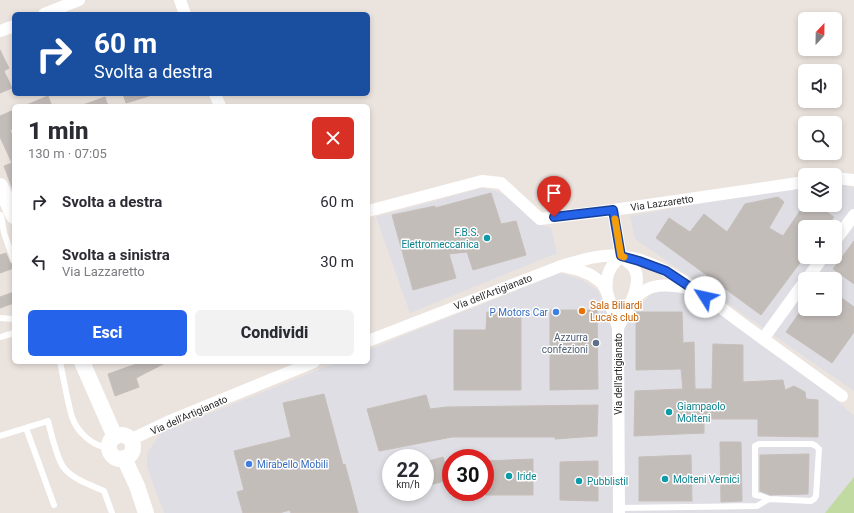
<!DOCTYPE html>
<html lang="it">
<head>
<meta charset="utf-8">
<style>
	:root { --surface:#fff; --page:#f2f2f3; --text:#2b2b33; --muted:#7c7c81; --accent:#2563eb }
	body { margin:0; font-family:Roboto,sans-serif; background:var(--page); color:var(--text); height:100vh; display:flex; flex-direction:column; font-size:15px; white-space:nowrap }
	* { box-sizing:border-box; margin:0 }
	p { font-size:13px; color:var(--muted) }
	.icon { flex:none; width:22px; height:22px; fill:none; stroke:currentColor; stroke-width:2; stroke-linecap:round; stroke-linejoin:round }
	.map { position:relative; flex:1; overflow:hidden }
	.sheet { position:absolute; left:12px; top:104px; width:358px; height:260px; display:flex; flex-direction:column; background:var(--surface); border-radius:6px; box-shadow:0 2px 6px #0003 }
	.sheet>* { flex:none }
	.top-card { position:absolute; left:12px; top:12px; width:358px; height:84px; border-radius:6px; box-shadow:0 2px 6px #0003; background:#1a4fa0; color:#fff; overflow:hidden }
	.needle { width:26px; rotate:22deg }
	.fabs { position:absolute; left:798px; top:12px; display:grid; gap:8px }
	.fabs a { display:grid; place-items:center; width:44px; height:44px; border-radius:6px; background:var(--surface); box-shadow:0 2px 6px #0003; font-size:20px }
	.speed { position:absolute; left:382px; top:449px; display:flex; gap:8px; font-size:20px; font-weight:700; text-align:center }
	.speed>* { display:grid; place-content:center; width:52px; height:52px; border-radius:50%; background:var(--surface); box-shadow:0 2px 6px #0003; line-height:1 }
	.speed small { font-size:10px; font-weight:400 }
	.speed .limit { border:6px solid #d22; background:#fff; color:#111 }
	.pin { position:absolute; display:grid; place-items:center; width:34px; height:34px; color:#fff; margin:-41px -17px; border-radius:50% 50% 50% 0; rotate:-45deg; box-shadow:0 0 4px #0007 }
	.pin .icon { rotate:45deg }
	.me { position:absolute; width:44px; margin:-22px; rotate:305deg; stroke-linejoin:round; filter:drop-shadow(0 0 3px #0008) }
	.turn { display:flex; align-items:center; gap:14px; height:84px; padding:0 16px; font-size:18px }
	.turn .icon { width:52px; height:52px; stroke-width:2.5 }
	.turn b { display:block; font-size:28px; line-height:34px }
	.round { display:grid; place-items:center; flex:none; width:42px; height:42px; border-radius:6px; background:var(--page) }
	.summary { display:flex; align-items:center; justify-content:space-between; height:68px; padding:0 16px }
	h1 { font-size:24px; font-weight:800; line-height:30px }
	.primary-button { display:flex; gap:8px; margin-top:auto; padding:8px 16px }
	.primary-button a { flex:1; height:46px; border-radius:6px; background:var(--accent); color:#fff; font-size:16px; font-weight:800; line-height:46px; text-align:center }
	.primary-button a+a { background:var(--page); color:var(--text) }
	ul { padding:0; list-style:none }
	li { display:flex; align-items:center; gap:12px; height:60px; padding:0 16px }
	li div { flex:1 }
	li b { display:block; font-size:15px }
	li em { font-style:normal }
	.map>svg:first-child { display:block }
</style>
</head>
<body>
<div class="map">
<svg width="854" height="513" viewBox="0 0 854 513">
	<rect width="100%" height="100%" fill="#ebe3de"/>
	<path fill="#dedee4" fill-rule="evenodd" d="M835,184L849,186L854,188V391L635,239L630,216L805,185V205H835ZM805,227H835V257H805ZM805,279H835V309H805Z
		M482,188L497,191L517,203L534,222L551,228L557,253L410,313L376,217Z
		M560,273L580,279L598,290L610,321L628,319L655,290L692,293L834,398L854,416V477L825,513H164L147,467V453L161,433L338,362H368V350ZM391,458H425V492H391ZM451,458H485V492H451Z"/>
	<path fill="#c0daa1" d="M854,477V513H825Z"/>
	<path fill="#c3bdba" stroke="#c6beb8" d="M0,50L9,68L4,71L12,88L0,93Z
		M123,94H148L149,96L126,103Z
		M48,96L52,106H24Z
		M105,97L108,106H83V105Z
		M14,110V128L10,130L14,140L13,190L4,166L12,163L0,137V116Z
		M491,193L501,224L516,221L526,255L473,270L467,252L449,254L456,278L413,290L392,215L435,206V208Z
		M778,197L784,202L769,228L783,236L804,205H816L834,217L826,227H805V256L761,315L656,238L669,218L690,232L704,214L727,232L745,204Z
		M854,241V284L833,269Z
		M6,253L10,263L14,265V268L0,273V255Z
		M14,292V303L0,308V297Z
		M835,293L854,307V332L832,363L786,332L802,309H835Z
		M550,310H597L598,389L550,390Z
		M487,312H521V390H454V330H486Z
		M636,312H682L683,343L694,342L695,389H712L713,344L743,345V382L783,380L785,390L794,386L805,392L806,399L818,400V437L758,436V419H704V433L634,436L635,391L683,389L681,369L636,370Z
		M142,362H167L136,378L139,387L115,396L108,374Z
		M324,394L343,465L345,464L358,513H291L290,510L279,513H243L237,492L244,490L234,451L291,437L283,403Z
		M426,395L430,409L447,407L598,405L597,436L555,439V437H452L379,451L367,409Z
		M720,442H741L742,501L721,502Z
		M809,454L808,494L770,495L760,491V455Z
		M691,455L692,501H639V457Z
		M443,457L449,480L425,486V462Z
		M533,459V495H485V461Z
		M598,461V501L560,500V462Z"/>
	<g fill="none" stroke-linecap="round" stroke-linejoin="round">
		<path stroke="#fff" stroke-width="6" d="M1,215L4,233L14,261
			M0,318L14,319
			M0,337L14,333
			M60,362C64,380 67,400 72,417C77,432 94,448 109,447
			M26,428L54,505
			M0,436L48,421C51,433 57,459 64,468C74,480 91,485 104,491L112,513
			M619,508L757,506L769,499L811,501L814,499L816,496L819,449L816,446L812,444H759L755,446V495L761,496L769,499"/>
		<path stroke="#fff" stroke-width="12" d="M180,0L185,14
			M44,14L79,0
			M0,31L14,26
			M215,94L220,106
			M835,178L854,180
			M613,210L621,256
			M368,211L482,181L501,183L540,219L613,210L805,182
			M835,241L854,215
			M562,266L579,270L591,275L602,283L607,292L618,328L619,513
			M807,279L823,257
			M607,292C605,276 609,267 621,256
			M633,301C647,282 667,284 688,288
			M618,328C625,313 643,286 635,270C633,265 626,261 622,257
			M763,339L805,281
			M368,341L561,266C582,260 599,254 621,256C666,261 708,299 744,325C777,349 809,372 842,396
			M130,440L172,420L314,362"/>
		<path stroke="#fff" stroke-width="16" d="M0,186L14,216
			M82,362L115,437
			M109 447a12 12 0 1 1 24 0a12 12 0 1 1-24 0Z
			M124,458L137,486L146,513"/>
	</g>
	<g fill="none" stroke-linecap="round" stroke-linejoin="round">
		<g stroke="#184099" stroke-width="10">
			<path id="route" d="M554,217L613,210L621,256L639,261L666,271L705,297"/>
		</g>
		<use href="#route" stroke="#2563eb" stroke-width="7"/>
		<path stroke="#f59e0b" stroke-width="7" d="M615,219L621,256L624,257"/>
	</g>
	<g fill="#0f9aa8" stroke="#fff" stroke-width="1.5">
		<circle cx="487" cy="238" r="4"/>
		<circle cx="669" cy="412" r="4"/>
		<circle cx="509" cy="476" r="4"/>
		<circle cx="665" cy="479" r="4"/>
		<circle cx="579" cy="481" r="4"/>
	</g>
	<circle fill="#e8710a" stroke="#fff" stroke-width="1.5" cx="582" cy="311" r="4"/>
	<g fill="#3f7fe0" stroke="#fff" stroke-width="1.5">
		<circle cx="556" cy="312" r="4"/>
		<circle cx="249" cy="464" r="4"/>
	</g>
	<circle fill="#5c6f8a" stroke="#fff" stroke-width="1.5" cx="596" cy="343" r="4"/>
	<g text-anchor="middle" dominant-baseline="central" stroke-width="3" stroke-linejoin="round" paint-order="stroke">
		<g font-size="10" fill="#2a2a2a" stroke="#fff">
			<text transform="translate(662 203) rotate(-8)">Via Lazzaretto</text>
			<text transform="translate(493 292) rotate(-21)">Via dell'Artigianato</text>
			<text transform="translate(618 374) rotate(-90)">Via dell'artigianato</text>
			<text transform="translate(189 415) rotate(-24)">Via dell'Artigianato</text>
		</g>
		<g font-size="10" fill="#0d838f" stroke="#fff" text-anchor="start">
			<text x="479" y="232" text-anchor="end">F.B.S.<tspan x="479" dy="12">Elettromeccanica</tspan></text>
			<text x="677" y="406">Giampaolo<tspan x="677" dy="12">Molteni</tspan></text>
			<text x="517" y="476">Iride</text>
			<text x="673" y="479">Molteni Vernici</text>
			<text x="587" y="481">Pubblistil</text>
		</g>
		<g font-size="10" fill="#c56008" stroke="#fff" text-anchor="start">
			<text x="590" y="305">Sala Biliardi<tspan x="590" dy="12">Luca's club</tspan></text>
		</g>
		<g font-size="10" fill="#366cbe" stroke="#fff" text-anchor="end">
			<text x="548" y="312">P Motors Car</text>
			<text x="257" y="464" text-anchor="start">Mirabello Mobili</text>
		</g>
		<g font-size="10" fill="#4e5e75" stroke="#fff" text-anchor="end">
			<text x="588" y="337">Azzurra<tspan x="588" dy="12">confezioni</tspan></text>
		</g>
	</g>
</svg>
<div class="fabs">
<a><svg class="needle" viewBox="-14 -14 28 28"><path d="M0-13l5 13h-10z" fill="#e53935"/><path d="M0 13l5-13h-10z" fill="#7c7c81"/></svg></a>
<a><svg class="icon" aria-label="sound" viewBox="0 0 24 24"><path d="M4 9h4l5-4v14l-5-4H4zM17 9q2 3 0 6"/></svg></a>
<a><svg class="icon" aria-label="search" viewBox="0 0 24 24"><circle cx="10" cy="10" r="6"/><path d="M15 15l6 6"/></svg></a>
<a><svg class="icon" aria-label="layers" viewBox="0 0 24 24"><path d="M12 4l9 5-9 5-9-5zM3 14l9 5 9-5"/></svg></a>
<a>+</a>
<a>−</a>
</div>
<div class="speed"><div>22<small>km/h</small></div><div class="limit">30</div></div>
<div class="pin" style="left:554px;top:217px;background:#d93025"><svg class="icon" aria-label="arrive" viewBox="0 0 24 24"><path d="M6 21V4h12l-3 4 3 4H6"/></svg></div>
<svg class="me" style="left:705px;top:297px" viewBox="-20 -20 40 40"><circle r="19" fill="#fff"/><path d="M0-13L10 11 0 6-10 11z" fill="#2563eb"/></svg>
<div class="top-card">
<div class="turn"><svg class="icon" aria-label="right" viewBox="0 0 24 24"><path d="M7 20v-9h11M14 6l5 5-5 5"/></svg><div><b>60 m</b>Svolta a destra</div></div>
</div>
<section class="sheet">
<div class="summary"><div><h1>1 min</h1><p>130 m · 07:05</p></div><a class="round" style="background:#d93025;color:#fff"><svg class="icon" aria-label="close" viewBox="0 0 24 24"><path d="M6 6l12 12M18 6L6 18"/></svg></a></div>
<ul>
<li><svg class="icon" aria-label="right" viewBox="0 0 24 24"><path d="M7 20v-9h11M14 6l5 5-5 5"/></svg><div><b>Svolta a destra</b></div><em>60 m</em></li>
<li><svg class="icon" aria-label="left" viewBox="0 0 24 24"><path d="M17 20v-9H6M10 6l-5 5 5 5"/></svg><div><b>Svolta a sinistra</b><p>Via Lazzaretto</p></div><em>30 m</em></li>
</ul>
<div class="primary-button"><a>Esci</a><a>Condividi</a></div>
</section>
</div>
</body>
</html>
